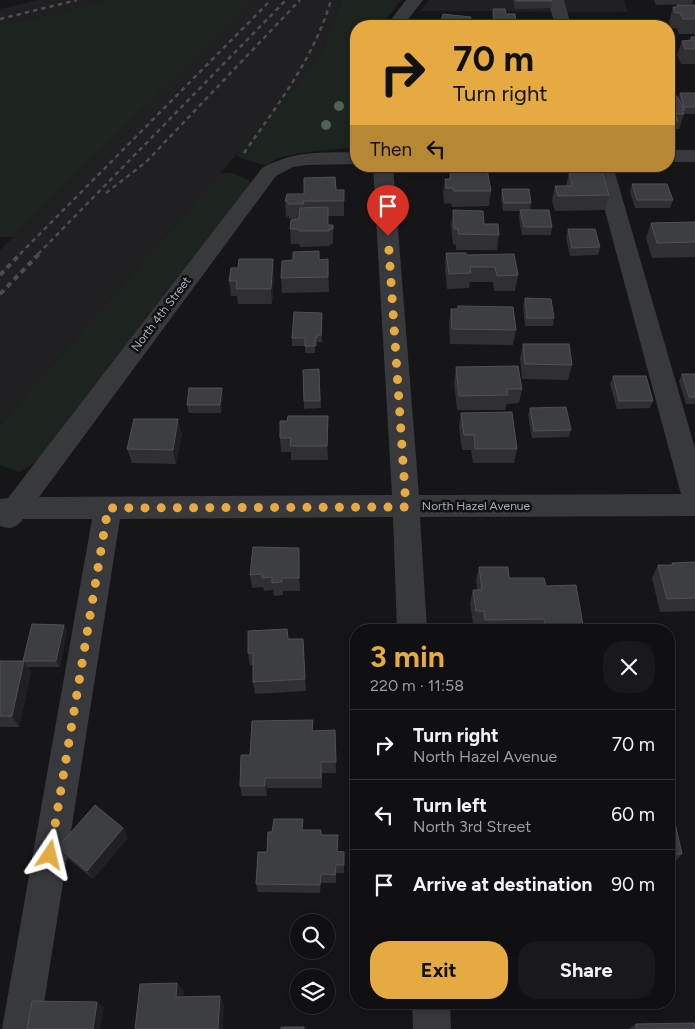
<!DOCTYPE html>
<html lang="en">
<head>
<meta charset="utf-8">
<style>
	:root { --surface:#101012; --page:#19191b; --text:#f1f3f6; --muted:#9c9d9f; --line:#303032; --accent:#e5aa42 }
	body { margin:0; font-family:Figtree,sans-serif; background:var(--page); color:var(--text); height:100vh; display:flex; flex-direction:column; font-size:19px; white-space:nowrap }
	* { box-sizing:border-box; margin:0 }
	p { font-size:16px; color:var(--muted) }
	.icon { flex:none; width:28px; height:28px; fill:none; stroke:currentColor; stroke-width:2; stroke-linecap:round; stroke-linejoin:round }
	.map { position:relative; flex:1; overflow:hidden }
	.sheet { position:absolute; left:350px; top:624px; width:325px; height:385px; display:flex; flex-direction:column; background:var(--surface); border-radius:20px; box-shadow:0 2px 8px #0003,0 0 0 1px var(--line) }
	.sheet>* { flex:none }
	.banner { position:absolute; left:350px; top:20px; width:325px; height:152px; border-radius:20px; box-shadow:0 2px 8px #0003,0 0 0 1px var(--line); background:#e5aa42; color:#111; overflow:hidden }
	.tools { position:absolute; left:290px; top:914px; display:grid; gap:10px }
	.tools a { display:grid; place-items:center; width:45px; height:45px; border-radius:50%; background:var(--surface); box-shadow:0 2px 8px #0003,0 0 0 1px var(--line); font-size:25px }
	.pin { position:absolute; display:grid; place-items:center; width:42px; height:42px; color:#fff; margin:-51px -21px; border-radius:50% 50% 50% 0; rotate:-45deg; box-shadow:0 0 5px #0007 }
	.pin .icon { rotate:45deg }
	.me { position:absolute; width:55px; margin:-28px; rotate:10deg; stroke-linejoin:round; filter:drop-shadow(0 0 4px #0008) }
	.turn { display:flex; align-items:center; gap:18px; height:105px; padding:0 20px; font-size:22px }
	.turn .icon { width:65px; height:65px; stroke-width:2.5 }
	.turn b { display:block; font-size:35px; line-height:42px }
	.then { display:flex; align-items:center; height:48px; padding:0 20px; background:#0003; gap:10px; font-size:19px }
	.round { display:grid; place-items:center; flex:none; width:52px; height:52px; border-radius:20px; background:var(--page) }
	.headline { display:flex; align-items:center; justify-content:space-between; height:85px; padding:0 20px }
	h1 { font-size:30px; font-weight:700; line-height:38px; color:var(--accent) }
	.button { display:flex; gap:10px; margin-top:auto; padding:10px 20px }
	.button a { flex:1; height:58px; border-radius:20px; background:var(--accent); color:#111; font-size:20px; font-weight:700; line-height:58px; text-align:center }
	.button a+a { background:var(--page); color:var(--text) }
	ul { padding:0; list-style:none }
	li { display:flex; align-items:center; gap:15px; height:70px; padding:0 20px; border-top:1px solid var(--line) }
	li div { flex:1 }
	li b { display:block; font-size:19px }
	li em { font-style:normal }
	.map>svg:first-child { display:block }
</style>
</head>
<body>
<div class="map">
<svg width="695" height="1029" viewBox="0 0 695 1029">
	<rect width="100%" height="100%" fill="#161618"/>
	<path fill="#202022" d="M38,0H105L57,13L0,25V9Z
		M254,0H341L323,49L291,92L0,424V250Z
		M429,0H624L628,12L421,11Z"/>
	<path fill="#1d231e" d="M105,0H254L13,237H0V25L57,13Z
		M341,0H401L381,26H356V147L301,153L278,158L267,165L260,164L241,158L236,155L291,92L323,49Z
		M220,173H233L249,180L250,184L42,458L20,472L0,465V424Z"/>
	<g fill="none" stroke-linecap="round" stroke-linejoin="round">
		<path fill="#38393d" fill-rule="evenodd" d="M406,0H423L403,26H386Z
			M548,0H564L571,26H555Z
			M669,150H695V162H669Z
			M356,152V164L307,165L293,167L276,176L39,497L392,495L373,166H393L419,495L681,494L593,166H613L695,448V516L420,517L427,630H397L393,517L120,519L40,1029H2L92,519H23C16,528 10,530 0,526V499L8,498L262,168C296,150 319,153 356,152Z
			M412,1002H450L451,1029H413Z"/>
		<path stroke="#4b4d52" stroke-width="2.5" stroke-dasharray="4.5 4" stroke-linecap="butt" d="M0,19L77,0
			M244,153C278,104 314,58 331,0
			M106,193L146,162L300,0
			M20,254L271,0
			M38,254L286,0"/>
		<path stroke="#4b4d52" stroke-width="4" stroke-dasharray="5.5 4.5" stroke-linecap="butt" d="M0,275L21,253
			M0,294L40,253"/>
	</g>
	<g fill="#516253">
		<circle cx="339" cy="106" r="5"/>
		<circle cx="326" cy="125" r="5"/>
	</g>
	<path fill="#303033" d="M513,0H552V1L551,8L515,9Z
		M654,0H693L692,4L656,5Z
		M677,5H695V34H679L676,28H671L669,22L673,7H676Z
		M493,9L506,14L516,23V26H493L492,17Z
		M691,37H695V64H681L677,55L682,41L690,40Z
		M669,92L678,98L680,93H695V114H684L679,129H675L673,136H669Z
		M450,169L491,191L489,206L452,207L451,203L444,204L443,194L445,179H449Z
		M569,173L609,195L605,210L555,211L552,201L555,186H566Z
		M632,184L673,200L670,208H635L630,192Z
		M502,189L531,203L530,210L552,227L551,235H522L519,218L520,211H503L501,197Z
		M336,190H344V216H328V225H333V244H330V246L300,247L299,244H291L290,229L299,219H289V216L286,217L285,201L304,194Z
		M453,210L484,224L499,235L497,250H456V245L453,244L451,225Z
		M651,223H695V257L652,258L646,238Z
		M568,229L600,247L598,255L570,256L566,237Z
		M446,253L467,255L518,275L515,291H494L493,282H470L469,288L447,289L445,268Z
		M273,259L274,274L272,304H238L237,296H231L229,281L238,268Z
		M328,259L329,292L282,293L281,278L293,260Z
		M525,298L554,318L553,326H525L523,306Z
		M458,306L516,330L513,345L450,344L449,324L451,309H458Z
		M322,313V342H317V346H315V353H305V346H292V338Z
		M523,344L572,365L568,380L522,379L520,358Z
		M456,367L522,389L519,403L507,404L505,410H457L454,382Z
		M319,369L321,408L304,409L303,370Z
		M682,374H695V404H686L679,381Z
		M613,376L653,401L650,408L617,409L610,384Z
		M223,396L221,413H189L187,405Z
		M530,408L571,430L569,437L532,438L528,415Z
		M461,413L517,449L514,463H473L471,450H462L459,427Z
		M328,416V460H291V452H281L280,438L287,421Z
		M182,434L176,464L132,463L127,449Z
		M300,562V591H283V595L274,596L273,590L264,591L263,587L252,588L250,575Z
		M695,562V611L660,612L652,578L658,565H671L672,563Z
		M479,567L509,578L546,586L583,625L581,630H482L481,623H473L470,603L473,590H477L476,580Z
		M64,625L67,631L60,667H28L31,673L19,727H0V661H23Z
		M288,639H303L306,691L255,694L253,682V665H250L248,653Z
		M313,720V731L335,730L336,773H322V788H267V796H242L240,786L250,755Z
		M669,806L682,854L674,863H669Z
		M304,830L322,835L338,844V851L344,852V873H336V883H321L320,893L258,892L256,884Z
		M128,838L93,879L65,856L58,847Z
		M636,1024L695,1029H628Z"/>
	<path fill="#202022" d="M273,259L274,274L272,304L271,289Z
		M222,388L223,396L221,413L220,405Z
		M328,416V460L327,446Z
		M178,419L182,434L176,464L173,450Z
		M299,548L300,562V591L299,578Z
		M64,625L67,631L60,667L56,661Z
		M24,661L31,673L19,727L12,716Z
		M265,778L267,788V796L265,786Z
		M123,828L128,838L93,879L87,871Z
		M321,874V883L320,893V885Z
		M177,983L184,991L183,1005L176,997Z
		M220,996L224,1004L223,1029H218Z
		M97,1002L104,1007L100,1029H93Z"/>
	<path fill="#3d3e41" stroke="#4e5054" d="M516,0H552V1H516Z
		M677,5H695V19H683L680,13H675L673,7H678Z
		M493,9H505L506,14H515L516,23L495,22Z
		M443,14L471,17L469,26H440Z
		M691,37H695V49H685L682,41L692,40Z
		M669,92H674L685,110H682L684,114H675L678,121H669Z
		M680,93H695V107H684Z
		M450,169H487L491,191H454L453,188H446L445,179H451Z
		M602,172L609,195L558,196L555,186H572L569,173Z
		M335,177L336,190H344V201H303L304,204H288V201H285L287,194H304V178Z
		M632,184H667L673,200H637Z
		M502,189H529L531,203H504Z
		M328,207V225H333V229H329V231H299L298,229H290L291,220L299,219L300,208Z
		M453,210L483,211L484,224H498L499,235L458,234V229H454Z
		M520,210H549L552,227H524Z
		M695,222V242L657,243L651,223Z
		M568,229H595L600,247L572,248Z
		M319,251V260L328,259V277L281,278L282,261L293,260V252Z
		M446,253H466L467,255L514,254L518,275L497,276L495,267H470L471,273L449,274Z
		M239,259H273L271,289H236L237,281H229L231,268H238Z
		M525,298L551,299L554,318H527Z
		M458,306L513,307L516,330L452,329L451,309H458Z
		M294,312L322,313L321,335H317V338H315V346H305V338H292Z
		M523,344H569L572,365L525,364Z
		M518,366L522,389H507L508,395L459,396L456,367Z
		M319,369L320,401H304L303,370Z
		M682,374H695V397H689Z
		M613,376H646L653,401H619Z
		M189,388H222L220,405H187Z
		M566,407L571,430L534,431L530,408Z
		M512,412L517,449H475L474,435H464L461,413Z
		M288,416H328L327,446H290L291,438H280V421H287Z
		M134,419H178L173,450L127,449Z
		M253,547L299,548V578H282V582L272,583V577L262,578V574L250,575Z
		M695,562V598L667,599L658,565H673L672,563Z
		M479,567H508L509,578H544L546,586L576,585L583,625H545L544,619L485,620L484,611H476L473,590H482Z
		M32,624L64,625L56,661H23Z
		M287,629L288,639H303L305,679L253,682V653H248V631Z
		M0,661H24L12,716H0Z
		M313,720L312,731L335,730L336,762H321V778H265V786H240L241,755H250L252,721Z
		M95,805L123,828L87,871L58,847Z
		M671,805L682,854H669V806Z
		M274,819H303L302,830H321V835H338L337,851L344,852V865H336L335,875L321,874L320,885L256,884L258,852H267L268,832H272Z
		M177,983L176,997L220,996L218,1029H135L140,984Z
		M32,1001L97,1002L93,1029H27Z
		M694,1023L695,1029H636V1024Z
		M281,1027H304V1029H281Z"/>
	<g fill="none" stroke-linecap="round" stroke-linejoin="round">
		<path stroke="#e5aa42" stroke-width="9" stroke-dasharray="0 16.2" d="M50,855L108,508L406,507L388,236"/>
	</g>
	<g text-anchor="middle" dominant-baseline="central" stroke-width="5" stroke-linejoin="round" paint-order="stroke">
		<g font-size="12" fill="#a9aeb7" stroke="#111113">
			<text transform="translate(161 314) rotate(-53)">North 4th Street</text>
			<text x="476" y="506">North Hazel Avenue</text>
		</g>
	</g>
</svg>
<div class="tools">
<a><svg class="icon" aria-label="search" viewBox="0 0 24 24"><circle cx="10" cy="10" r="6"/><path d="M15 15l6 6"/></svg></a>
<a><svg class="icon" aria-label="layers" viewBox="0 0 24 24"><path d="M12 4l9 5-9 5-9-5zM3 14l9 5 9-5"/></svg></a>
</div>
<div class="pin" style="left:388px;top:236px;background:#d93025"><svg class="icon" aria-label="arrive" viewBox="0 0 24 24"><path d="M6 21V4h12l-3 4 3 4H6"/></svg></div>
<svg class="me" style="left:50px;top:855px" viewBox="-20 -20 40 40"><path d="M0-17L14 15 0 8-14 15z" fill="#e5aa42" stroke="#fff" stroke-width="4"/></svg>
<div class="banner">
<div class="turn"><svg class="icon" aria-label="right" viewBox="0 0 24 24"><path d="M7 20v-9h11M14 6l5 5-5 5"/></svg><div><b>70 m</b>Turn right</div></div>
<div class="then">Then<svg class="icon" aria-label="left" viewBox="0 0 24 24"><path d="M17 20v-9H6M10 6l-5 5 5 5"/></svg></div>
</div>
<section class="sheet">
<div class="headline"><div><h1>3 min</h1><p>220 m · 11:58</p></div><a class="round"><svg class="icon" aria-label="close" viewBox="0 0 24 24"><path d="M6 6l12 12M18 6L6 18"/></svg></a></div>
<ul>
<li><svg class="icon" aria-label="right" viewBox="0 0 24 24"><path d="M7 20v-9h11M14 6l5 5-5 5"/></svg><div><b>Turn right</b><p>North Hazel Avenue</p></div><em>70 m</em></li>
<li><svg class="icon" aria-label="left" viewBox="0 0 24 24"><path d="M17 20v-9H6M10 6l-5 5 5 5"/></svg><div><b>Turn left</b><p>North 3rd Street</p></div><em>60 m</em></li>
<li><svg class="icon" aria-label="arrive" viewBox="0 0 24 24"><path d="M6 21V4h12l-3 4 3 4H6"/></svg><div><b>Arrive at destination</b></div><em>90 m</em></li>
</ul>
<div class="button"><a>Exit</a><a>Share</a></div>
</section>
</div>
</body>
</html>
